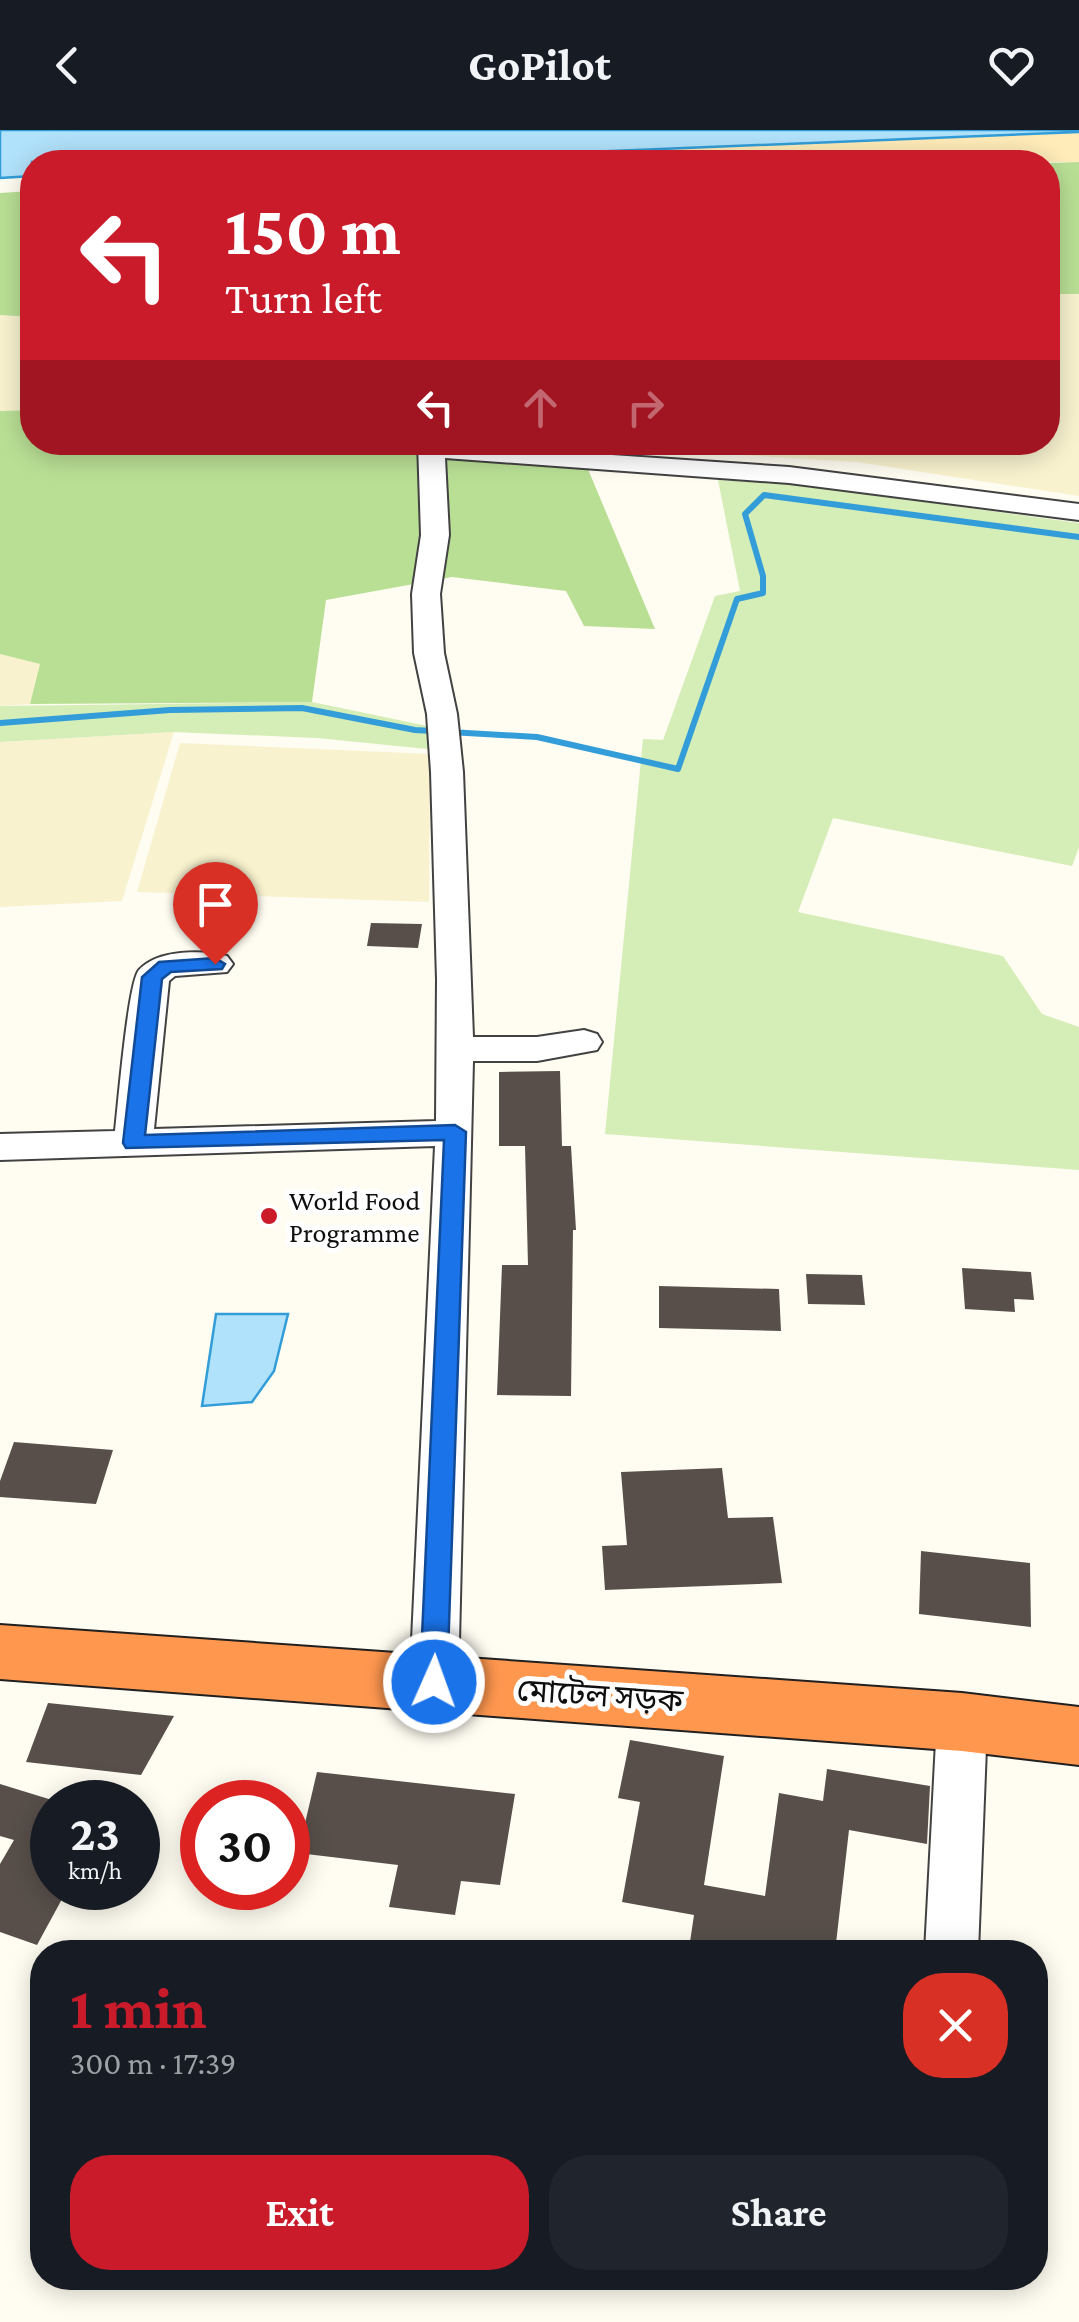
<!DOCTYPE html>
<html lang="en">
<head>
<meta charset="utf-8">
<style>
	:root { --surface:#171b24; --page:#20242c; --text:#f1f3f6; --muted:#9ea1a6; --accent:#ca1b2b }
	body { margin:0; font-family:"Crimson Pro","Noto Sans Bengali",serif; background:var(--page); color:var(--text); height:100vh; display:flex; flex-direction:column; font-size:38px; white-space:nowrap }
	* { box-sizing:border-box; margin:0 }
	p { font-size:32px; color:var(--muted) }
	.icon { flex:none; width:55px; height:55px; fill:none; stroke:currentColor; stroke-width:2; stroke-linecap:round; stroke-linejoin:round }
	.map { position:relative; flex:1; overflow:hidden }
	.details { position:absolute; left:30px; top:1810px; width:1018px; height:350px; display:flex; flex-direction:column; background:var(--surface); border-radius:40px; box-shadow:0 5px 25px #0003 }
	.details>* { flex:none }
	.top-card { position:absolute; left:20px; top:20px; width:1040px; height:305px; border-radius:40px; box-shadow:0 5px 25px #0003; background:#ca1b2b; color:#fff; overflow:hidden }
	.speed { position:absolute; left:30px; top:1650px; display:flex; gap:20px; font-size:50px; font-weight:700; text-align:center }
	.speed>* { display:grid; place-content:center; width:130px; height:130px; border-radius:50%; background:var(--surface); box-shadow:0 5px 25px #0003; line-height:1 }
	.speed small { font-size:25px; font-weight:400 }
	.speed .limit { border:15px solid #d22; background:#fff; color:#111 }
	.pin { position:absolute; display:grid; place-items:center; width:85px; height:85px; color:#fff; margin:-102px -42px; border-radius:50% 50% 50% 0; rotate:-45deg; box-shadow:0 0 10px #0007 }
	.pin .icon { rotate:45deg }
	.me { position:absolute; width:110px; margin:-55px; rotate:2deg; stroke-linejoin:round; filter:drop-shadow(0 0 8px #0008) }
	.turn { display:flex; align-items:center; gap:35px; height:210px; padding:0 40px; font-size:45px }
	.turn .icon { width:130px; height:130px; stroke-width:2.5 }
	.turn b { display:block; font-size:70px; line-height:85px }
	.lanes { display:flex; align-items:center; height:95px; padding:0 40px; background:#0003; justify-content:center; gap:50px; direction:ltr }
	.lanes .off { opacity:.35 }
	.round { display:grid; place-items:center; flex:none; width:105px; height:105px; border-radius:40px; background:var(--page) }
	.summary { display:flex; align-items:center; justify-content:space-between; height:170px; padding:0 40px }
	h1 { font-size:60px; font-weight:700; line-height:75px; color:var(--accent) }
	.cta { display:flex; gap:20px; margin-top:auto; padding:20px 40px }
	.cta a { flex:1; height:115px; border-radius:40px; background:var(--accent); color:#fff; font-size:40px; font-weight:700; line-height:115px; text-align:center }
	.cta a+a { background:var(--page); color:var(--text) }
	header { display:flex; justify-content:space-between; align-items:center; height:130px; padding:0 40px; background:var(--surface); font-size:45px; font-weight:700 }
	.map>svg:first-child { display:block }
</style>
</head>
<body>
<header><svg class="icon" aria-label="back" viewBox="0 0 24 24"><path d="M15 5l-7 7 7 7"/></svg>GoPilot<svg class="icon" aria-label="heart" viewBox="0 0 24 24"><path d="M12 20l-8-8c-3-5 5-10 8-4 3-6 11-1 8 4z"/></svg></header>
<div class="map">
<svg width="1079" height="2192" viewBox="0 0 1079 2192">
	<rect width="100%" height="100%" fill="#fffcf1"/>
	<path fill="#f8f2ce" d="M1048,164H1079V366L857,332L578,315L577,313L1048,312Z
		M0,185L32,187V280L0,281Z
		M0,524L40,534L30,574L0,576Z
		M174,602L122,771L0,777V612Z
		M180,613L430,624L429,772L137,762Z"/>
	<path fill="#d5edb7" d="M718,350L801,355L1079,393V717L1072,736L833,688L798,782L1003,826L1042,884L1079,897V1040L605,1004L643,609L663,610L715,466L740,461Z
		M312,572L437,598V620L317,608L174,602L0,612V576Z"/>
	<path fill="#b9df95" d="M1079,32V164H1048V33Z
		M32,61V187L0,185V63Z
		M32,280V312L577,313L655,499L584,496L566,461L452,447L326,470L312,572L30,574L40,534L0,524V281Z"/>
	<path fill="#ffecb9" d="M1079,2V32H341Z"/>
	<path fill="#b1e2fb" stroke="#329dd8" stroke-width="2.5" d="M0,0H1079V2L341,32H32V46L0,48Z
		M216,1184H288L274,1241L252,1272L202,1276Z"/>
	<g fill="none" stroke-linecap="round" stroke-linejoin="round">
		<path stroke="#329dd8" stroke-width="6" d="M0,593L170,580L302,578L415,600L537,607L678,639L737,469L763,463V446L745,384L764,365L1079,407"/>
	</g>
	<path fill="#584f4a" d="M371,793L422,794L418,818L367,816Z
		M560,941L562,1016H571L576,1100H573L571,1266L497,1265L502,1135H528L525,1016H499V942Z
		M962,1138L1031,1142L1034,1170L1014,1169L1015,1182L965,1179Z
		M806,1144L862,1145L865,1175L808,1174Z
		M659,1156L779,1159L781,1201L659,1198Z
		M14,1312L113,1320L96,1374L0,1367V1351Z
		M722,1338L728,1388L773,1387L782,1453L605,1460L602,1416L627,1415L621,1342Z
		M921,1421L1030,1433L1031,1497L919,1484Z
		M48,1573L174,1586L141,1645L26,1632Z
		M630,1610L724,1626L704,1755L765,1766L779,1663L823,1671L827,1639L930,1656L927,1714L849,1700L835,1822H748L690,1812L694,1785L622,1772L640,1672L618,1668Z
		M317,1642L515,1664L500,1755L461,1751L455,1785L389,1777L398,1735L298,1723Z
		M0,1654L52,1670V1724L40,1746L52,1750V1758H68L37,1815L0,1802V1734L14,1710L0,1706Z"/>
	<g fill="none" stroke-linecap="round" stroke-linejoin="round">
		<g stroke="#424242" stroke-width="4">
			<path id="minor" d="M418,312L789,337L1079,374V390L789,353L445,328L449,405L440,464L444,523L457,584L463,642L473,907H537L584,900L597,904L602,912L597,920L537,931H473L458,1553L451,1567L434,1573L417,1567L410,1553L435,1016L0,1030V1004L115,1001C118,976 128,852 139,840C158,819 202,820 227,826L233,834L227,842L175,846L169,851L154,999L436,991L437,850L431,642L427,584L414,523L412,464L421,405Z
				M962,1571L979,1577L987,1592L978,1822H925L937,1592L945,1577Z"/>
		</g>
		<g stroke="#202020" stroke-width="4">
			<path id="highway" d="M0,1495L962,1563L1079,1577V1635L962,1621L0,1549Z"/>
		</g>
		<use href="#minor" fill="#fff" fill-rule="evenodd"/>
		<use href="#highway" fill="#ff974f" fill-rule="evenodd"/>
	</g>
	<path fill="#1a73e8" stroke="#114b97" stroke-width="2.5" d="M215,828L225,834L222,839L171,842L162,849L145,1005L455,995L466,1002L447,1552L443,1561L434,1564L424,1561L420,1552L444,1010L126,1018L123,1013L142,847L159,832Z"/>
	<circle fill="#ca1b2b" stroke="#fff" stroke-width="4" cx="269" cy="1086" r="10"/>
	<g text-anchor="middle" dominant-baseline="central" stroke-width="10" stroke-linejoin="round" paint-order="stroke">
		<g font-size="28" fill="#0f0f0f" stroke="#fff" text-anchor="start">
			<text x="289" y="1070">World Food<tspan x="289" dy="32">Programme</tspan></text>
		</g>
		<g font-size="32" fill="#0f0f0f" stroke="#fff">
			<text transform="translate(600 1565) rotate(4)">মোটেল সড়ক</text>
		</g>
	</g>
</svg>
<div class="speed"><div>23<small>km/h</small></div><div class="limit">30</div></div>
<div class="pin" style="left:215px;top:834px;background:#d93025"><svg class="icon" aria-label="arrive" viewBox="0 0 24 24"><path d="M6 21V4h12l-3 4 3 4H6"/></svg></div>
<svg class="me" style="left:434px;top:1552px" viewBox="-20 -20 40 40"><circle r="17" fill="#1a73e8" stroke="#fff" stroke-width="3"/><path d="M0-11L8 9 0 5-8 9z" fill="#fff"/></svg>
<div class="top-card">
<div class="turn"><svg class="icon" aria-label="left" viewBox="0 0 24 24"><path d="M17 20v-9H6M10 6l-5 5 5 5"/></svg><div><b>150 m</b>Turn left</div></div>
<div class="lanes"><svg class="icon" aria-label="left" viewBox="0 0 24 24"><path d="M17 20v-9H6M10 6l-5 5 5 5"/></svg><svg class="icon off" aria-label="ahead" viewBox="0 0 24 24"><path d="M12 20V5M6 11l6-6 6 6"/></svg><svg class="icon off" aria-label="right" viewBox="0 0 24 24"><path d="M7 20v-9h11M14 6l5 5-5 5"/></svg></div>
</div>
<section class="details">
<div class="summary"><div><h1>1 min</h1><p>300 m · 17:39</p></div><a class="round" style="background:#d93025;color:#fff"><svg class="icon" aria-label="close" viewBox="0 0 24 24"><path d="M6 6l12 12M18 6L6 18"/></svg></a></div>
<div class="cta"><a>Exit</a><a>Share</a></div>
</section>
</div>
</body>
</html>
